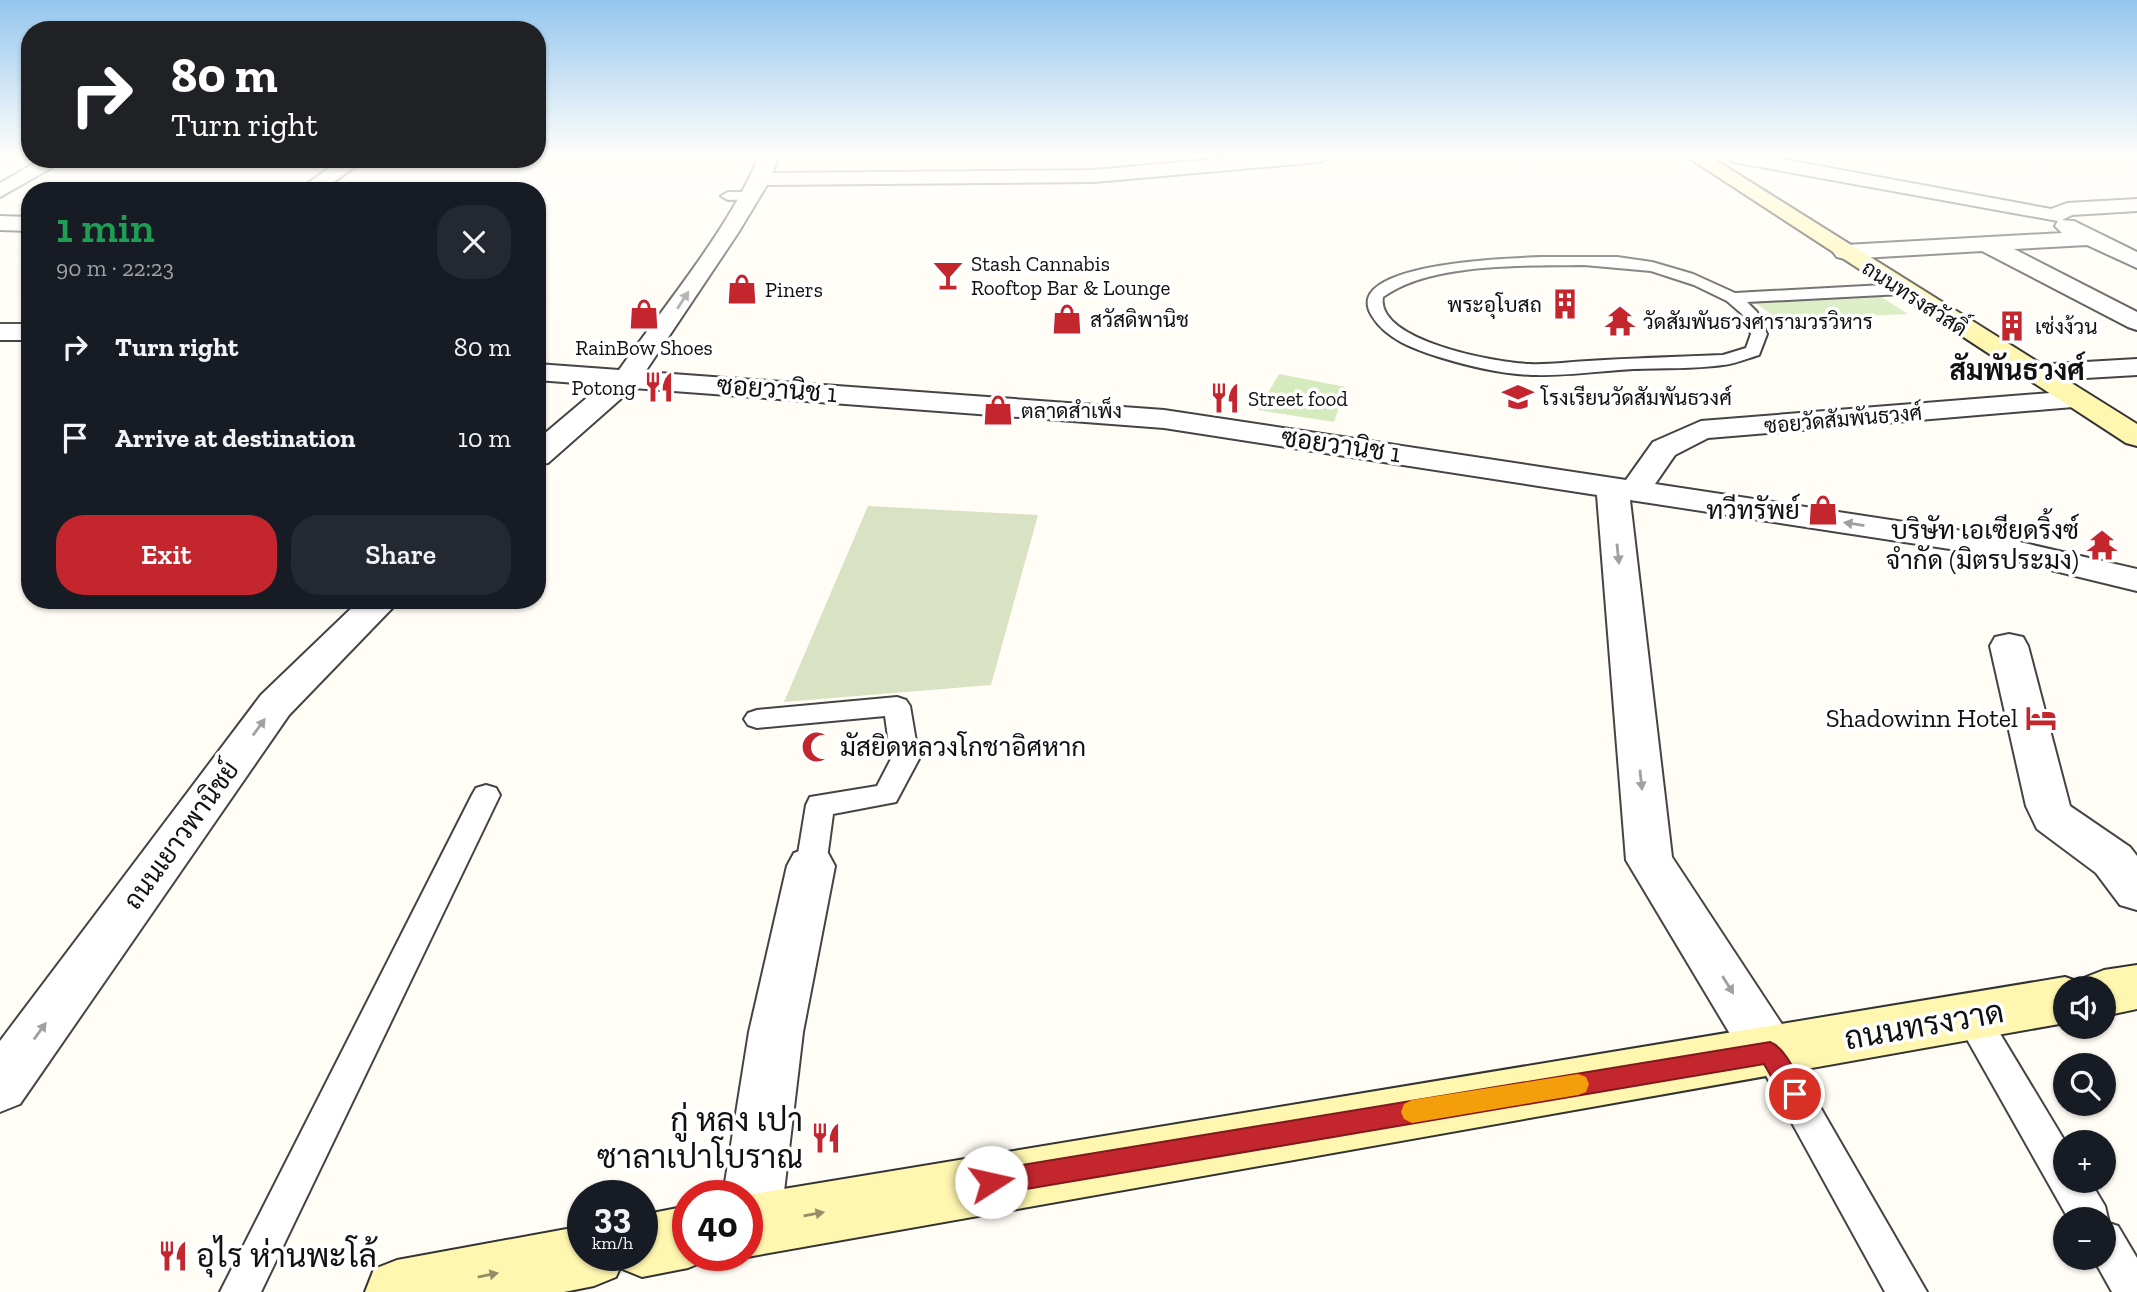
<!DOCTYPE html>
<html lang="en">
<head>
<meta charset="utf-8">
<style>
	:root { --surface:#171b24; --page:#242831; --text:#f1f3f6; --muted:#9ea1a6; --accent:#c4262e }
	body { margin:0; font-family:"Zilla Slab",Sarabun,serif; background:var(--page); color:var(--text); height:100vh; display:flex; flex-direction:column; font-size:26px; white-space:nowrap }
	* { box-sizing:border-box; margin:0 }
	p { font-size:23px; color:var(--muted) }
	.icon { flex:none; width:38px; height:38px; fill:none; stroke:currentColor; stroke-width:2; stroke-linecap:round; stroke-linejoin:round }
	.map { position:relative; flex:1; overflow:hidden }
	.side { position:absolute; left:21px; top:182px; width:525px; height:427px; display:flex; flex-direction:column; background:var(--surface); border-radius:28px; box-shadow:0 2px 5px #0004 }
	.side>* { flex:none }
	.guide { position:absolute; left:21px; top:21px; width:525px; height:147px; border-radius:28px; box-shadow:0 2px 5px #0004; background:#202124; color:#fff; overflow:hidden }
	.tools { position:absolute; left:2053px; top:976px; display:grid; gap:14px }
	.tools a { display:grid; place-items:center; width:63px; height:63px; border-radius:50%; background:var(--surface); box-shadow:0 2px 5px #0004; font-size:35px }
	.speed { position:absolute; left:567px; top:1180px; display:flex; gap:14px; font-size:35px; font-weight:700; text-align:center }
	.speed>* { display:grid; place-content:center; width:91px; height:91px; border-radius:50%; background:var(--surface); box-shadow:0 2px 5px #0004; line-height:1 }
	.speed small { font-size:18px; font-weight:400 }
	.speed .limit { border:10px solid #d22; background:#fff; color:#111 }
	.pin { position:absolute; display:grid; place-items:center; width:60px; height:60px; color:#fff; margin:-30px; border:4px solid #fff; border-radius:50%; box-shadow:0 2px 7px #0007 }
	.me { position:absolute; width:77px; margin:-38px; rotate:80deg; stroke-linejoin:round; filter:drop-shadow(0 0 5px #0008) }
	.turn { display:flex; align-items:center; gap:24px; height:147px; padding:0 35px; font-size:32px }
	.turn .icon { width:91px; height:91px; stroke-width:2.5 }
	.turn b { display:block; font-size:49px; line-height:60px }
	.round { display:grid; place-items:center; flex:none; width:74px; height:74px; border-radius:28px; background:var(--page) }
	.head { display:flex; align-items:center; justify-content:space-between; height:119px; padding:0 35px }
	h1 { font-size:42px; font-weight:600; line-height:52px; color:#1e9e55 }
	.action { display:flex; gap:14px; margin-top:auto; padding:14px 35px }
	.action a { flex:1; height:80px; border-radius:28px; background:var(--accent); color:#fff; font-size:28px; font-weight:600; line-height:80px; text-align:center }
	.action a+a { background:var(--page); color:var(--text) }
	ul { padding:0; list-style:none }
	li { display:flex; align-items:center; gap:21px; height:91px; padding:0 35px }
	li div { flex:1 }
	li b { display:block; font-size:26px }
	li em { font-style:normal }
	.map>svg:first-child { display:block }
</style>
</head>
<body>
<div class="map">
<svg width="2137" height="1292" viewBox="0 0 2137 1292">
	<rect width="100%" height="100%" fill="#fffdf5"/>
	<path fill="#d5ebbd" d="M1880,296L1908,314L1779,320L1754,302Z
		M1279,374L1346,387L1334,422L1258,410Z"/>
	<path fill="#d9e3c4" d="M868,506L1038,515L991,685L784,702Z"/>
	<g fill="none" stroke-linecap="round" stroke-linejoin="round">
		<g stroke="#444" stroke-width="4">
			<path id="lane" d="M749,192L754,193V199L728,200L721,196L728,192Z
				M1544,257H1617L1652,262L1693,274L1735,293L1902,284L1910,289L1902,294L1747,302L1757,312L1767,334L1759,355C1748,358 1735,364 1723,365C1694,369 1663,368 1633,369C1600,371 1566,376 1532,375C1501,374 1468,366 1439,357C1414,349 1386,339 1372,316C1338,262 1515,258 1544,257ZM1584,265L1651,271L1694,285L1727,301L1742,314L1751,334L1746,348L1723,355C1678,357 1633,358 1588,361C1568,362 1548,365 1529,364C1497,363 1375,341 1383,297C1431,262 1525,266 1584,265Z
				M897,697L906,700L910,706L919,759L896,802L833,814L826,866L822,874L811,878L800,874L796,866L806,805L810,797L877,786L891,759L885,716L757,728L748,725L744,719L748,713L757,710Z
				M486,785L496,788L500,795L261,1292H220L472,795L476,788Z
				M1972,1003L1984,1007L2066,1143L2065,1181H2090L2105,1206L2109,1223L2118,1226L2137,1258V1292H2112L2093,1258H2104V1220H2069L1955,1018L1960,1007Z
				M1770,1036L1782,1041L1927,1292H1885L1753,1052L1758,1041Z"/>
		</g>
		<g stroke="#444" stroke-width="4">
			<path id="street" d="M759,156H779L772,173L1094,170L1250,156H1329L1320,162L1094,182L767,185L738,233L645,372L1164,410L1626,480L1653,442L1701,421L2075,391L2085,394L2089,400L2085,406L1708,438L1675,455L1655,484L1989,535L2137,569V591L1989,555L1630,500L1672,857L1789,1035L1797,1052L1789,1069L1770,1077L1751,1069L1626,860L1597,495L1164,428L633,388L548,463L537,465V440L602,385L537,380V364L619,370C664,306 730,228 759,156Z
				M1724,156H1766L2051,209L2067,203L2137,199V211L2072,215L2062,220L2074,221L2137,252V268L2087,245L2014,249L2137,312V330L2128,327L1982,251L1845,259L1837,257L1833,252L1837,247L1845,245L2062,233L2055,226L2058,221L1733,162Z
				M42,159H67L0,197V183Z
				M342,159H366L321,191H297Z
				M0,216L30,217V231L0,230Z
				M0,324H30V340H0Z
				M2137,359V375L2034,381L2024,379L2020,373L2024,367L2034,365Z
				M360,600H400L289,715L20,1104L0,1112V1041L261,695Z
				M2009,634L2023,637L2028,646L2070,806L2130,847L2137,856V910L2120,905L2096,873L2037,829L2026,806L1990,646L1995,637Z
				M811,847L828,853L835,866L803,1032L780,1225L771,1247L749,1256L747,1195H723L749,1032L787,866L794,853Z"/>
		</g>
		<g stroke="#333" stroke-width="4">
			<path id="secondary" d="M1686,156H1709L2137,424V446L2126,443Z
				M2137,965V1009L2104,1016V989H2065V1023L747,1257L742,1255H747V1195L2065,977L2082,983L2086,977L2104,970Z
				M688,1206V1255H711L710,1259L688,1268L642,1277L620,1268L616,1277L594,1286L564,1292H365L374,1269L397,1260L583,1226V1255H642V1215Z"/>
		</g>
		<use href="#lane" fill="#fff" fill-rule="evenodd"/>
		<use href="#street" fill="#fff" fill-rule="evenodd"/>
		<use href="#secondary" fill="#fff6b0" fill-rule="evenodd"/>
	</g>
	<defs><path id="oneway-solid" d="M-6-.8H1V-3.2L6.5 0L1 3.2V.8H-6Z" transform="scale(1.75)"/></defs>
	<g fill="#a0a0a0">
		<use href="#oneway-solid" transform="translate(683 300) rotate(-57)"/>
		<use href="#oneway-solid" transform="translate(1854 524) rotate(-171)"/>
		<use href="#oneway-solid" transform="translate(1618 554) rotate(84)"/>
		<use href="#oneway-solid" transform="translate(259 727) rotate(-54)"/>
		<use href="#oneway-solid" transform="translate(1641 780) rotate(84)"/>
		<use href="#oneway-solid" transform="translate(1728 985) rotate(58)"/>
		<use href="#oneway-solid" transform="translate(40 1031) rotate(-54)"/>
	</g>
	<g fill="#948f68">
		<use href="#oneway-solid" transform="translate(814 1214) rotate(-10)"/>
		<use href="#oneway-solid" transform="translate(488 1275) rotate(-11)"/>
	</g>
	<linearGradient id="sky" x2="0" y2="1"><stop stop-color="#95c6ee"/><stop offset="0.46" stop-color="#fffefa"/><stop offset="1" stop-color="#fffefa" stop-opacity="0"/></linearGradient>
	<rect width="2137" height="337" fill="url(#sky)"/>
	<path fill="#c4262e" stroke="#7f191e" stroke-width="2" d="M1770,1042C1786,1048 1799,1079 1806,1094L1803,1102L1795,1105L1786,1102L1764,1064L991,1195L982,1191L979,1182L982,1174L991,1170Z"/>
	<path fill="#f59e0b" d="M1578,1074L1586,1077L1589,1084L1586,1092L1578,1095L1412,1123L1404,1119L1401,1112L1404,1104L1412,1100Z"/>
	<defs>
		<g id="bar-bare" transform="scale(2.415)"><path d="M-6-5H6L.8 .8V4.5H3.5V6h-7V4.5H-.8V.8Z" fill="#c4262e" stroke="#fff" stroke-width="2.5" paint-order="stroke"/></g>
		<g id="shop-bare" transform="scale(2.415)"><path d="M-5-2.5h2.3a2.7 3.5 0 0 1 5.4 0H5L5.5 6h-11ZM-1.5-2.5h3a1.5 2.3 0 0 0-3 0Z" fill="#c4262e" stroke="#fff" stroke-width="2.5" paint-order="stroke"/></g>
		<g id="building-bare" transform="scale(2.415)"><path d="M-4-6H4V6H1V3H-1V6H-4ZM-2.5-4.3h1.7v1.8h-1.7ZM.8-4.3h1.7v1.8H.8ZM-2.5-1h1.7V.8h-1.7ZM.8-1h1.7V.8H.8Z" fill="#c4262e" stroke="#fff" stroke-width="2.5" paint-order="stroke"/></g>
		<g id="temple-bare" transform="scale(2.415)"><path d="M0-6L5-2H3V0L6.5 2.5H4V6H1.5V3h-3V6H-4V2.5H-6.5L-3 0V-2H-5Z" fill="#c4262e" stroke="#fff" stroke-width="2.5" paint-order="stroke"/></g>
		<g id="restaurant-bare" transform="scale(2.415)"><path d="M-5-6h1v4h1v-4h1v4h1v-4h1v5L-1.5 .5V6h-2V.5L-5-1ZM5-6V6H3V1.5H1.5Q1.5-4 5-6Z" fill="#c4262e" stroke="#fff" stroke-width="2.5" paint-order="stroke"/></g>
		<g id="school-bare" transform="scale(2.415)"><path d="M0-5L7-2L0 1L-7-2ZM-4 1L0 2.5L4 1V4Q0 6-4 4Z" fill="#c4262e" stroke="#fff" stroke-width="2.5" paint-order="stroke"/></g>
		<g id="hotel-bare" transform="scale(2.415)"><path d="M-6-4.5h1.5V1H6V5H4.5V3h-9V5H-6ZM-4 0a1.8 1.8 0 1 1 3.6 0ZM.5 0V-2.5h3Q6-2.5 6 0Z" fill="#c4262e" stroke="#fff" stroke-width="2.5" paint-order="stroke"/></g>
		<g id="mosque-bare" transform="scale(2.415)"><path d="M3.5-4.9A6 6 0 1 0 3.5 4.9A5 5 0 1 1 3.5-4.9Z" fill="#c4262e" stroke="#fff" stroke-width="2.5" paint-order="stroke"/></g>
	</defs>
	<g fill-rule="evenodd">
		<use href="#bar-bare" x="948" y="275"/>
		<use href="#shop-bare" x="742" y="289"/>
		<use href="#building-bare" x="1565" y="304"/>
		<use href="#shop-bare" x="644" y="314"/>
		<use href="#shop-bare" x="1067" y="319"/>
		<use href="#temple-bare" x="1620" y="321"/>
		<use href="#building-bare" x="2012" y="326"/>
		<use href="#restaurant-bare" x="659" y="387"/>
		<use href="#school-bare" x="1518" y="397"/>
		<use href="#restaurant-bare" x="1225" y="398"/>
		<use href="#shop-bare" x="998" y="410"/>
		<use href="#shop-bare" x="1823" y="510"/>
		<use href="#temple-bare" x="2102" y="545"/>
		<use href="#hotel-bare" x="2041" y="718"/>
		<use href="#mosque-bare" x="817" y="747"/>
		<use href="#restaurant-bare" x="826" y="1138"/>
		<use href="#restaurant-bare" x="173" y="1256"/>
	</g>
	<g text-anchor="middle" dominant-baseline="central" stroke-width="7" stroke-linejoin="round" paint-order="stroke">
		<g font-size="21" fill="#111" stroke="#fff" text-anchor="start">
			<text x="971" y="263">Stash Cannabis<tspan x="971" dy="24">Rooftop Bar &amp; Lounge</tspan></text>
			<text x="765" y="289">Piners</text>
			<text x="1542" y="304" text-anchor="end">พระอุโบสถ</text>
			<text x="1090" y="319">สวัสดิพานิช</text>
			<text x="1643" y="321">วัดสัมพันธวงศารามวรวิหาร</text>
			<text x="2035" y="326">เซ่งง้วน</text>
			<text x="644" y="347" text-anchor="middle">RainBow Shoes</text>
			<text x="636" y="387" text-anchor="end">Potong</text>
			<text x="1541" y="397">โรงเรียนวัดสัมพันธวงศ์</text>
			<text x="1248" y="398">Street food</text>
			<text x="1021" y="410">ตลาดสำเพ็ง</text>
		</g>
		<g font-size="21" fill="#111" stroke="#fff">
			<text transform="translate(1915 298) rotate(33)">ถนนทรงสวัสดิ์</text>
			<text transform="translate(1843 419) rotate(-5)">ซอยวัดสัมพันธวงศ์</text>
		</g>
		<g font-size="26" fill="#111" stroke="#fff">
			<text transform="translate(777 389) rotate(4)">ซอยวานิช 1</text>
			<text transform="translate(1341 445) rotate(8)">ซอยวานิช 1</text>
			<text transform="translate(181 835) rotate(-54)">ถนนเยาวพานิชย์</text>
		</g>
		<g font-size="26" fill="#111" stroke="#fff" text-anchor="end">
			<text x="1800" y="510">ทวีทรัพย์</text>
			<text x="2079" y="530">บริษัท เอเซียดริ้งซ์<tspan x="2079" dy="30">จำกัด (มิตรประมง)</tspan></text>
			<text x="2018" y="718">Shadowinn Hotel</text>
			<text x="840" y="747" text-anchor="start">มัสยิดหลวงโกชาอิศหาก</text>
		</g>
		<g font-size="28" font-weight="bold" fill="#111" stroke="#fff">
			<text x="2017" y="370">สัมพันธวงศ์</text>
		</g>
		<g font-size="32" fill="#111" stroke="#fff">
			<text transform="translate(1924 1025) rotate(-10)">ถนนทรงวาด</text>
		</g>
		<g font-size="32" fill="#111" stroke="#fff" text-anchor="end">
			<text x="803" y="1120">กู่ หลง เปา<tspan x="803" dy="37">ซาลาเปาโบราณ</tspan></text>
			<text x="196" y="1256" text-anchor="start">อุไร ห่านพะโล้</text>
		</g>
	</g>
</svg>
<div class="tools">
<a><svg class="icon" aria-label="sound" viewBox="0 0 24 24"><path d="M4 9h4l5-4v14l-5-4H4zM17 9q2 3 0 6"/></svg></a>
<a><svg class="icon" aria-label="search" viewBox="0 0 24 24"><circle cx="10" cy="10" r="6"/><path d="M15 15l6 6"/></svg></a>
<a>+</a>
<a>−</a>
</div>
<div class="speed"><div>33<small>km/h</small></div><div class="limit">40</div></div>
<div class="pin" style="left:1795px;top:1094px;background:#d93025"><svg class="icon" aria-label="arrive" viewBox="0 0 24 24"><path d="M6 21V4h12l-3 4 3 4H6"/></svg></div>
<svg class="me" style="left:991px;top:1182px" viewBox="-20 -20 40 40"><circle r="19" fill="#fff"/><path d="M0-13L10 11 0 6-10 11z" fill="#c4262e"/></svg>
<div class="guide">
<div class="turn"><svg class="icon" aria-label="right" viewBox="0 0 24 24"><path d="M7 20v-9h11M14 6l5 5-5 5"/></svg><div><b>80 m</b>Turn right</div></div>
</div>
<section class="side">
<div class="head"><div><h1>1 min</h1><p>90 m · 22:23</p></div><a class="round"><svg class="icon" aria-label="close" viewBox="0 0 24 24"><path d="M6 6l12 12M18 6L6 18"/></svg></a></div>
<ul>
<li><svg class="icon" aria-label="right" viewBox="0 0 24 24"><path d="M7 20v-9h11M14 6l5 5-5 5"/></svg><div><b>Turn right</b></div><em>80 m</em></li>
<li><svg class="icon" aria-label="arrive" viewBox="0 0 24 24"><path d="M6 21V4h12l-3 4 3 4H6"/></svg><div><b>Arrive at destination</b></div><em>10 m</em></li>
</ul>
<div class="action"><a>Exit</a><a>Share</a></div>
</section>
</div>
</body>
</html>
